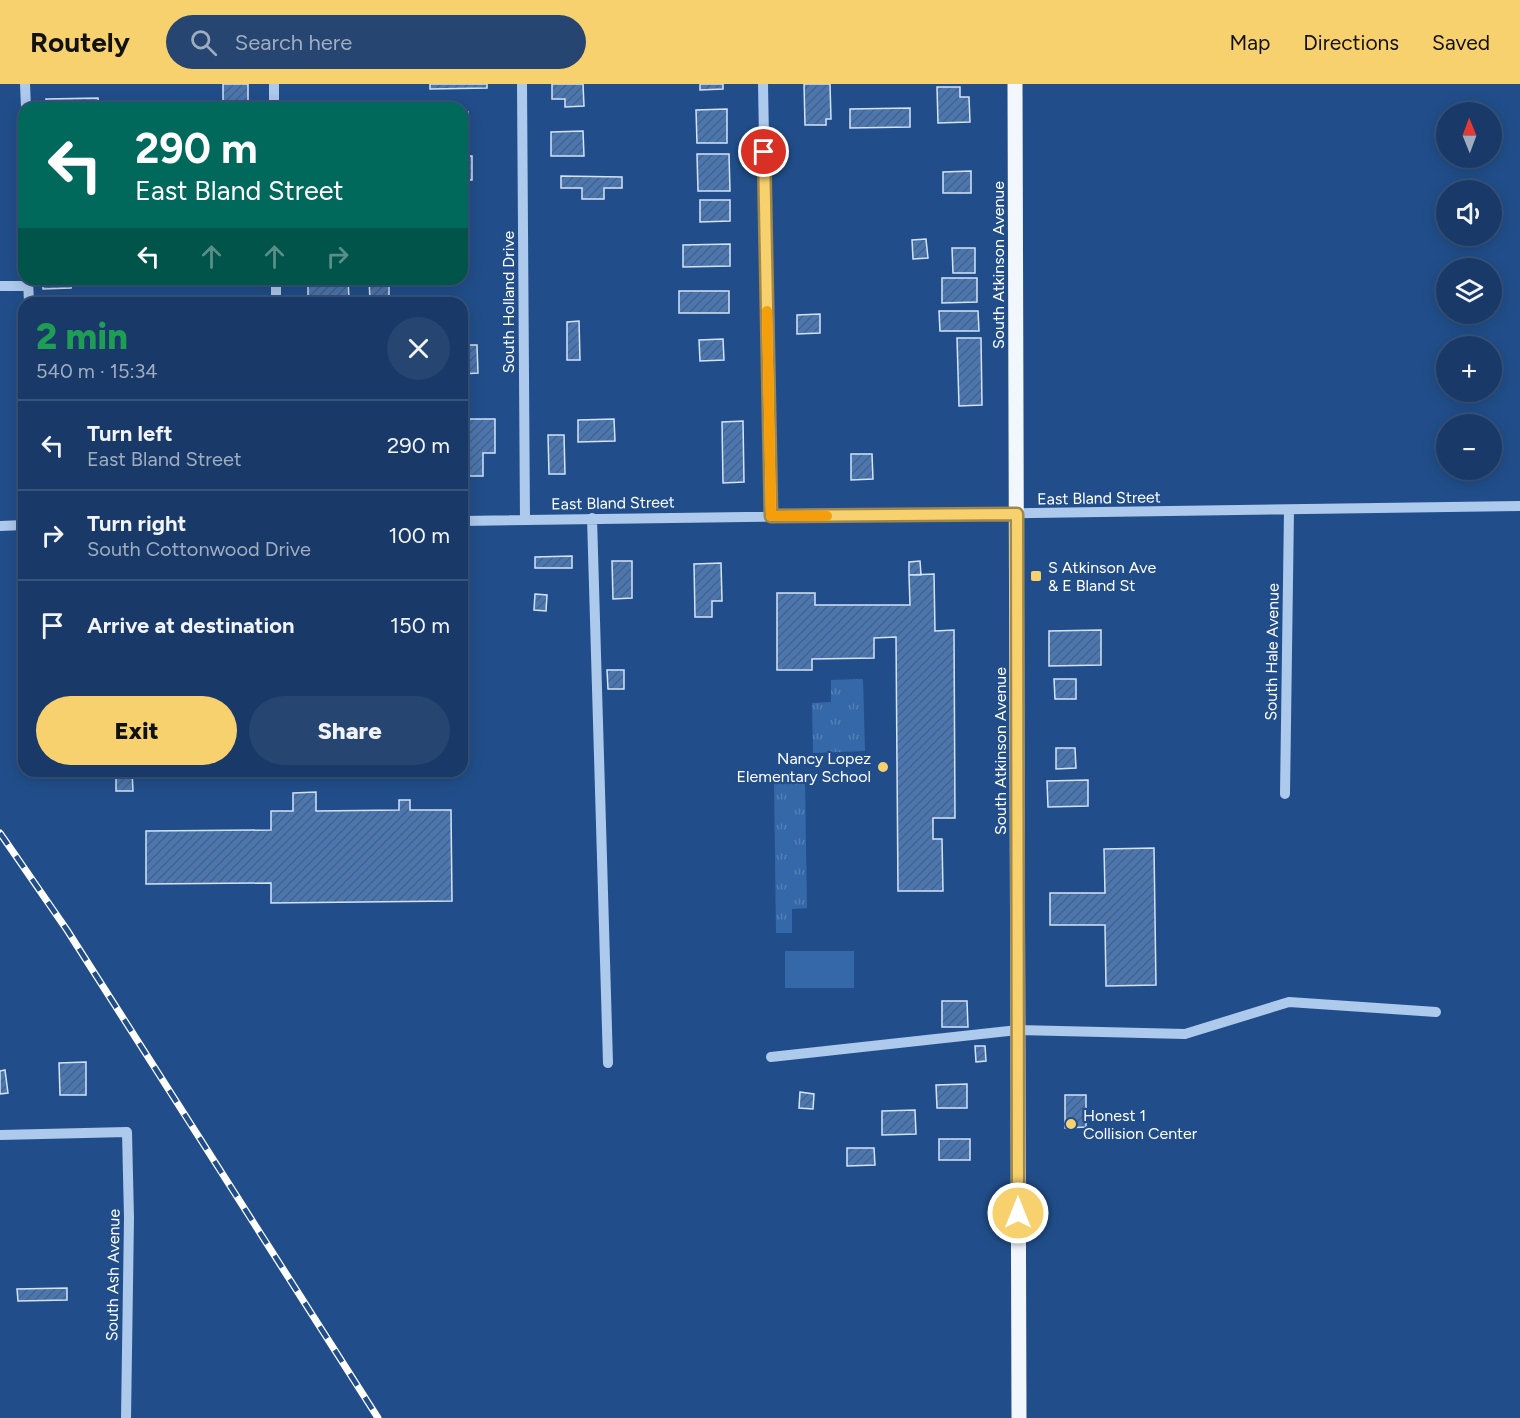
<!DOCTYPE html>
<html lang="en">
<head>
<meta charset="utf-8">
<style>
	:root { --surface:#193a68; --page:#264571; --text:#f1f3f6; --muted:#9fadc0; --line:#37547c; --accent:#f8d16f }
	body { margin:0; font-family:Figtree,sans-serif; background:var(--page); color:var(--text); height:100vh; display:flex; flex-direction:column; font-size:22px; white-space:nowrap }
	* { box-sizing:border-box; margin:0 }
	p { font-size:20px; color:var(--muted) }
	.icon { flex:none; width:33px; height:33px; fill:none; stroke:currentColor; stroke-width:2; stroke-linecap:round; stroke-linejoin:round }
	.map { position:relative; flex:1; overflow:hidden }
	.side { position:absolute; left:18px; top:213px; width:450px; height:480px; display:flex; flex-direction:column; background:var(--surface); border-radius:18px; box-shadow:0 3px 15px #0003,0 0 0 2px var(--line) }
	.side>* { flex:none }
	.banner { position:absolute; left:18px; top:18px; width:450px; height:183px; border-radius:18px; box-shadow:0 3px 15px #0003,0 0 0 2px var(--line); background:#00695c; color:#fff; overflow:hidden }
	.needle { width:39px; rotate:359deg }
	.controls { position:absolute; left:1436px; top:18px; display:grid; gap:12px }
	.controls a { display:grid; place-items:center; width:66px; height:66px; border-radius:50%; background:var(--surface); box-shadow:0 3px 15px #0003,0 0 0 2px var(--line); font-size:30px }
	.pin { position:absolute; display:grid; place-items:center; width:51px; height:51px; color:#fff; margin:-26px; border:3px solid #fff; border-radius:50%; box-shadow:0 2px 6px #0007 }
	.me { position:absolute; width:66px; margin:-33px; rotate:0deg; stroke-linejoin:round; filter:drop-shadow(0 0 4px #0008) }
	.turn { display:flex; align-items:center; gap:21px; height:126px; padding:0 18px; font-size:27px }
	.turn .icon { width:78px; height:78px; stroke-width:2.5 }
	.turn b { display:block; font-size:42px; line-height:51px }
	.lanes { display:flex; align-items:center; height:57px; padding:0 18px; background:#0003; justify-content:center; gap:30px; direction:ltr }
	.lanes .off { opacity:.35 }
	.round { display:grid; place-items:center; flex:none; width:63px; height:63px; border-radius:32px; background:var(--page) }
	.summary { display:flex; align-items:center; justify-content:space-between; height:102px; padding:0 18px }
	h1 { font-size:36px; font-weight:800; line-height:45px; color:#1e9e55 }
	.action { display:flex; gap:12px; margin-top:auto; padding:12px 18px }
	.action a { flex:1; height:69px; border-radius:36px; background:var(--accent); color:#111; font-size:24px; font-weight:800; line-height:69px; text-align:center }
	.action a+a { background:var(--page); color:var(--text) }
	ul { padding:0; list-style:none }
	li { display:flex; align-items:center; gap:18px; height:90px; padding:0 18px; border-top:2px solid var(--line) }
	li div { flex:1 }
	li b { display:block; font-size:22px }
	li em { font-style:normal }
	header { display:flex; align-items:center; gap:36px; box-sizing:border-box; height:84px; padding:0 30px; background:var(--accent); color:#111 }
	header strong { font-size:28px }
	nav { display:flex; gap:33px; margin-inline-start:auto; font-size:21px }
	.search { width:420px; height:54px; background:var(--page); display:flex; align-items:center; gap:15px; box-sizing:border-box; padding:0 21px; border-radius:33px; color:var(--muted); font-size:22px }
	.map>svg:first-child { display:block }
</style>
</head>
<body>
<header>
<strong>Routely</strong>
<div class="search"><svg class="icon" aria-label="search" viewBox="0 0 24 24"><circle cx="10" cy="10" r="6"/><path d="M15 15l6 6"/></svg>Search here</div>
<nav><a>Map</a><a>Directions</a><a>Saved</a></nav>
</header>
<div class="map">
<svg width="1520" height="1334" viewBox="0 0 1520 1334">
	<defs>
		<pattern id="park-tufts" width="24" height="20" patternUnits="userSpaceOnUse" patternTransform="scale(1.5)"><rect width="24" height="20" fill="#3568a8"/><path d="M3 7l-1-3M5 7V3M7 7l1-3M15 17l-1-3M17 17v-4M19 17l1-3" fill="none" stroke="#537fb5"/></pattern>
		<pattern id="building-hatch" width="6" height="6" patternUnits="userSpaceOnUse" patternTransform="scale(1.5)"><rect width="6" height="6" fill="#4a77b2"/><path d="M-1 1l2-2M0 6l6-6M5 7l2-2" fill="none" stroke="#4b627f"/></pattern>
	</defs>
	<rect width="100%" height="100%" fill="#214e8a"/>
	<path fill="url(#park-tufts)" d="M863,595L865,667L813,669L812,619L831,618V596Z
		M774,697H805L807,824L792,825V849H776Z"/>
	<path fill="#3568a8" d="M785,867H854V904H785Z"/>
	<path fill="url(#building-hatch)" stroke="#d2e3f8" stroke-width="1.5" d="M223,0H248V17L223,18Z
		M430,0H487V4L430,5Z
		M552,0H583L584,22L565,23V15H552Z
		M700,0H723V5L700,6Z
		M804,0H830L831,35H826V41H805Z
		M937,3H960V13H969L970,38L938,39Z
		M98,14L99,24H46V15Z
		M325,18H352V24H325Z
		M910,24V43L850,44V25Z
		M727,25V59H697L696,26Z
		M462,28H468V44H462Z
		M583,47L584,72H551V48Z
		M697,70H729L730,107H698Z
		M462,72H472V96H462Z
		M971,87V109H943V88Z
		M561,92L622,93V104H604V115H582V104H561Z
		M700,116H730V137L700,138Z
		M926,155L928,174L913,175L912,156Z
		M730,160V182L683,183V161Z
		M952,164H975V189H953Z
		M942,194H977V218L942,219Z
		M43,195H71V204L43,205Z
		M201,195H237V199H201Z
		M308,195H348L349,214H308Z
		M369,195H389V217H370Z
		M679,207H729V229H679Z
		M939,227H978L979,247H940Z
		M820,230V249L797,250V231Z
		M579,237L580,276H567V238Z
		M957,254H981L982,321L959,322Z
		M723,255L724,276L700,277L699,256Z
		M462,261H477L478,289L462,290Z
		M462,335H495V369H483V392H462Z
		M614,335L615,357L578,358V336Z
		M743,337L744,398L723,399L722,338Z
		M548,351H564L565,390H549Z
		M851,370H872L873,395L851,396Z
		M572,472V484H535V473Z
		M612,477H632V514L613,515Z
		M920,477L921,491H909V478Z
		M721,479L722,517H712V533H695L694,480Z
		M934,490L935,547L954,546L955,734H933V755H942L943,807H898L896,553L874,554V574L812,575V586H777V509H815V521H910L909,491Z
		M535,510L547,511L546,527L534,526Z
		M1101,546V581L1049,582V547Z
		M22,559H24V635Z
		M607,586H624V605H608Z
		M1054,595H1076V615H1055Z
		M1056,664H1075L1076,684L1056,685Z
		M116,687H132L133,707H116Z
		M1088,696V722L1048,723L1047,697Z
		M316,708V727L399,726V716H410V726H451L452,817L271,819V799L146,800V747L271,746V727H293V709Z
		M1154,764L1156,901L1106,902L1105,841H1050V809H1105L1104,765Z
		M942,917H967L968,943H942Z
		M975,962H985L986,977L976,978Z
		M86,978V1011H60L59,979Z
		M5,986L8,1009L0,1010V987Z
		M967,1000V1024H937L936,1001Z
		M800,1008L814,1010L813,1025L799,1024Z
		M1065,1011H1086V1043L1065,1044Z
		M915,1026L916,1050L882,1051V1027Z
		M939,1055H970V1076H939Z
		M847,1064H874L875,1081L847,1082Z
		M67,1204V1216L18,1217L17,1205Z"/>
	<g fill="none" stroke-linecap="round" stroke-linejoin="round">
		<path stroke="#adc9eb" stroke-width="10" d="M25,0L26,24
			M274,0V24
			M522,0L525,436
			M763,0L771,432
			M28,195L29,219
			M276,195V219
			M0,202H28
			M592,434L608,979
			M462,437L1520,422
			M0,442L24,441
			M1285,710L1289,426
			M771,973L1018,946L1185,950L1289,918L1436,928
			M0,1051L127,1048L129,1134L126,1334"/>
		<path stroke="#f2f7fe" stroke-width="15" d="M1015,0L1019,1334"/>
		<g stroke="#fff" stroke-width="7">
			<path id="rail" d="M0,749L67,846L378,1334"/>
		</g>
		<use href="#rail" stroke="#214e8a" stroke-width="4.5" stroke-dasharray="14" stroke-linecap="butt"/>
	</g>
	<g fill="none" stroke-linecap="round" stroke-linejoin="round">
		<g stroke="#a18848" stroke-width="15">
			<path id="route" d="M764,68L771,432L1017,430L1018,1129"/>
		</g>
		<use href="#route" stroke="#f8d16f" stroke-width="10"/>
		<path stroke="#f59e0b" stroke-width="10" d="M767,227L771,432H827"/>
	</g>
	<g fill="#f8d16f" stroke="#214e8a" stroke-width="2">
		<rect x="1030" y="486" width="12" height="12" rx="3"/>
		<circle cx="883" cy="683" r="6"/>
		<circle cx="1071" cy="1040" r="6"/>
	</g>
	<g text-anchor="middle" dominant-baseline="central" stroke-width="4.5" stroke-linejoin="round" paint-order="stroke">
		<g font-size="16" fill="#fff" stroke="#214e8a">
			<text transform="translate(998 181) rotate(-90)">South Atkinson Avenue</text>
			<text transform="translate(508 218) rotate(-90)">South Holland Drive</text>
			<text transform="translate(1099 414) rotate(-1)">East Bland Street</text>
			<text transform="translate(613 419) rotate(-1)">East Bland Street</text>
			<text transform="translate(1272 568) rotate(-89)">South Hale Avenue</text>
			<text transform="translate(1000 667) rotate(-90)">South Atkinson Avenue</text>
			<text transform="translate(113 1191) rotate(-89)">South Ash Avenue</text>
		</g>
		<g font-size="16" fill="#fff" stroke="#214e8a" text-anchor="start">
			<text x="1048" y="483">S Atkinson Ave<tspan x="1048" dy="18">&amp; E Bland St</tspan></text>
			<text x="871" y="674" text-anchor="end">Nancy Lopez<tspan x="871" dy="18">Elementary School</tspan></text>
			<text x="1083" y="1031">Honest 1<tspan x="1083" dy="18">Collision Center</tspan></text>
		</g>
	</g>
</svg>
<div class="controls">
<a><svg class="needle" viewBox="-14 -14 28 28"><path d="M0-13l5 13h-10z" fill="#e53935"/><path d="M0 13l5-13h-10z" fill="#9fadc0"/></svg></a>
<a><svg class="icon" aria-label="sound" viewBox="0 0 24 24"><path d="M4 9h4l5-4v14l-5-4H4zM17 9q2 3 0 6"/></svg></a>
<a><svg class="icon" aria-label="layers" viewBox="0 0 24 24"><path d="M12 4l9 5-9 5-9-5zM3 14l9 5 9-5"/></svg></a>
<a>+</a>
<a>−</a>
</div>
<div class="pin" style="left:764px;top:68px;background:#d93025"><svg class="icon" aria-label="arrive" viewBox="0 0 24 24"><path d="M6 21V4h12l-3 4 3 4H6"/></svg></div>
<svg class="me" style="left:1018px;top:1129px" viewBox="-20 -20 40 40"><circle r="17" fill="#f8d16f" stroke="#fff" stroke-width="3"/><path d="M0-11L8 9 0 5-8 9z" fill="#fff"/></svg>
<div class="banner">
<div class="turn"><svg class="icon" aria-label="left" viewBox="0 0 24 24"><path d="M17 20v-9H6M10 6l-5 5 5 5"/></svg><div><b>290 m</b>East Bland Street</div></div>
<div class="lanes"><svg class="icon" aria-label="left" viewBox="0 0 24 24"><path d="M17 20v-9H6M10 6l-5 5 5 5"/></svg><svg class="icon off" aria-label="ahead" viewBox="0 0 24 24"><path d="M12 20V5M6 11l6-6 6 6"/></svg><svg class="icon off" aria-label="ahead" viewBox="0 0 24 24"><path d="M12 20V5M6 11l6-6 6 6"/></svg><svg class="icon off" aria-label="right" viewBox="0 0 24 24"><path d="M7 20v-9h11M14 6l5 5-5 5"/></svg></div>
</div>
<section class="side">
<div class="summary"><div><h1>2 min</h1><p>540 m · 15:34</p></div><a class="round"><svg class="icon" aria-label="close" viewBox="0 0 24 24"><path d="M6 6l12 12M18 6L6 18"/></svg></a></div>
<ul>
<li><svg class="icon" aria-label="left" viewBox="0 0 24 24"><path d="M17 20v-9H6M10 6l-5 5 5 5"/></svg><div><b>Turn left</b><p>East Bland Street</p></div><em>290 m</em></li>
<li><svg class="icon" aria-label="right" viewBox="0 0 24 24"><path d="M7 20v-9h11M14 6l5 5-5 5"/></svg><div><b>Turn right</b><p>South Cottonwood Drive</p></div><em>100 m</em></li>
<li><svg class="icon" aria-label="arrive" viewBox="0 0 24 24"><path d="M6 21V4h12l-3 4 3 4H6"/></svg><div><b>Arrive at destination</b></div><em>150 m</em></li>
</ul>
<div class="action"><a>Exit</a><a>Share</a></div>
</section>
</div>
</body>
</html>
